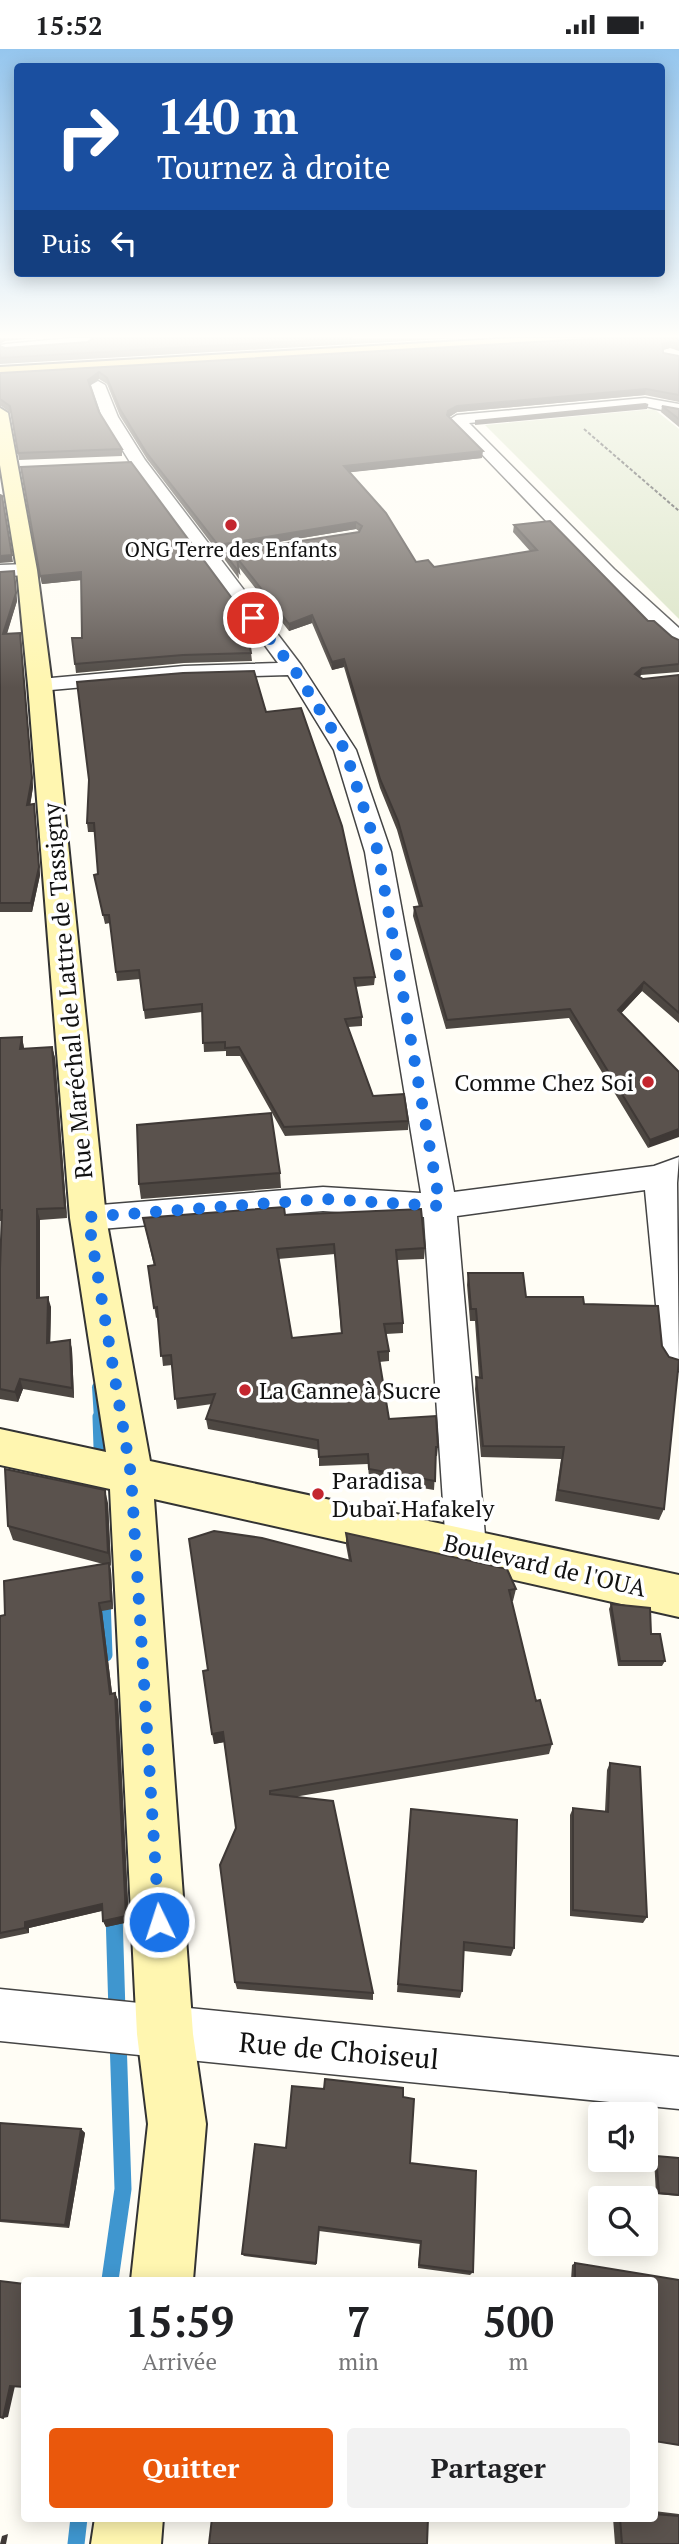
<!DOCTYPE html>
<html lang="fr">
<head>
<meta charset="utf-8">
<style>
	:root { --surface:#fff; --page:#f2f2f2; --text:#202124; --muted:#757577; --accent:#ea580c }
	body { margin:0; font-family:"PT Serif",serif; background:var(--page); color:var(--text); height:100vh; display:flex; flex-direction:column; font-size:26px; white-space:nowrap }
	* { box-sizing:border-box; margin:0 }
	p { font-size:23px; color:var(--muted) }
	.icon { flex:none; width:38px; height:38px; fill:none; stroke:currentColor; stroke-width:2; stroke-linecap:round; stroke-linejoin:round }
	.map { position:relative; flex:1; overflow:hidden }
	.details { position:absolute; left:21px; top:2228px; width:637px; height:245px; display:flex; flex-direction:column; background:var(--surface); border-radius:7px; box-shadow:0 4px 18px #0003 }
	.details>* { flex:none }
	.hud { position:absolute; left:14px; top:14px; width:651px; height:214px; border-radius:7px; box-shadow:0 4px 18px #0003; background:#1a4fa0; color:#fff; overflow:hidden }
	.fabs { position:absolute; left:588px; top:2053px; display:grid; gap:14px }
	.fabs a { display:grid; place-items:center; width:70px; height:70px; border-radius:7px; background:var(--surface); box-shadow:0 4px 18px #0003; font-size:35px }
	.pin { position:absolute; display:grid; place-items:center; width:60px; height:60px; color:#fff; margin:-30px; border:4px solid #fff; border-radius:50%; box-shadow:0 2px 7px #0007 }
	.me { position:absolute; width:77px; margin:-38px; rotate:356deg; stroke-linejoin:round; filter:drop-shadow(0 0 5px #0008) }
	.turn { display:flex; align-items:center; gap:24px; height:147px; padding:0 28px; font-size:32px }
	.turn .icon { width:91px; height:91px; stroke-width:2.5 }
	.turn b { display:block; font-size:49px; line-height:60px }
	.then { display:flex; align-items:center; height:66px; padding:0 28px; background:#0003; gap:14px; font-size:26px }
	.eta { display:flex; justify-content:space-evenly; align-items:center; height:119px; text-align:center }
	.eta b { font-size:42px; font-weight:700; line-height:49px }
	.action { display:flex; gap:14px; margin-top:auto; padding:14px 28px }
	.action a { flex:1; height:80px; border-radius:7px; background:var(--accent); color:#fff; font-size:28px; font-weight:700; line-height:80px; text-align:center }
	.action a+a { background:var(--page); color:var(--text) }
	.status { display:flex; justify-content:space-between; align-items:center; height:49px; padding:0 35px; background:var(--surface); direction:ltr }
	.status svg { height:19px; fill:currentColor }
	.map>svg:first-child { display:block }
</style>
</head>
<body>
<div class="status"><b>15:52</b><svg viewBox="0 0 49 12"><path d="M0 12V9h3v3zM5 12V6h3v6zM10 12V3h3v9zM15 12V0h3v12zM26 1h20v11H26zM47 4h2v5h-2z"/></svg></div>
<div class="map">
<svg width="679" height="2495" viewBox="0 0 679 2495">
	<rect width="100%" height="100%" fill="#fffdf5"/>
	<path fill="#d9e3c4" d="M654,360L679,380V570L485,376Z"/>
	<g fill="none" stroke-linecap="round" stroke-linejoin="round">
		<path stroke="#3f96cf" stroke-width="10" d="M97,1338L99,1370"/>
		<path stroke="#3f96cf" stroke-width="13" d="M99,1368L100,1398
			M104,1549L106,1606"/>
		<path stroke="#3f96cf" stroke-width="17" d="M114,1864L117,1963
			M110,2231L123,2140L118,1990
			M76,2495L79,2469"/>
		<g stroke="#444" stroke-width="3">
			<path id="street" d="M71,289H94L96,292L89,296L6,303L0,300L1,296L6,295Z
				M98,332L105,336L118,368L145,411L301,616L356,701L391,803L454,1143L654,1117L679,1108L677,1134L679,1322L666,1318L661,1308L645,1141L457,1167L486,1498L480,1511L466,1516L452,1511L446,1498L424,1168L323,1162L88,1181L76,1178L71,1169L76,1160L88,1157L323,1138L421,1144L365,803L334,701L288,626L184,629L40,642L32,641L29,636L32,631L40,630L184,617L278,614L130,413L102,368L91,336Z
				M645,349L679,355V365L645,357L469,374L614,520L679,579V596L672,594L600,528L449,371L457,366Z
				M27,515L36,521L34,525L0,528V516Z
				M0,1940L679,2008V2060L0,1992Z"/>
		</g>
		<g stroke="#333" stroke-width="4">
			<path id="secondary" d="M0,359L8,364L37,521L52,636L106,1169L150,1412L679,1526V1568L154,1450L193,1985L206,2075L193,2231H131L148,2075L137,1985L110,1440L0,1416V1380L106,1403L70,1169L28,636L17,521L0,416Z
				M95,2469H163L161,2495H91Z"/>
		</g>
		<g stroke="#222" stroke-width="4">
			<path id="primary" d="M515,289H609L602,293L0,328V318Z"/>
		</g>
		<path stroke="#333" stroke-width="2" stroke-dasharray="3.5 2" stroke-linecap="butt" d="M584,380L679,462"/>
		<use href="#street" fill="#fff" fill-rule="evenodd"/>
		<use href="#secondary" fill="#fff6b0" fill-rule="evenodd"/>
		<use href="#primary" fill="#f9d66b" fill-rule="evenodd"/>
	</g>
	<path fill="#4d4742" fill-rule="evenodd" d="M93,289H461L0,315V297L5,299L88,293Z
		M679,289V302L670,299L663,301V304L679,307V353L645,346L457,363L449,368L482,409L350,423L416,513L434,518L530,502L513,483L514,476L648,572L672,588L679,591V623L641,626L639,628L643,630L679,626V974L642,942L621,964L679,1023L648,1099L569,969L446,980L413,867L414,858H419L397,781L380,739L344,618L332,621L312,574L289,582L238,517L239,530L225,511L224,504L360,483L356,480L218,503L147,410L120,367L107,335L99,330L90,336L99,363L122,400V407L19,411L11,364L1,357L0,358V324Z
		M662,357L679,360V378L661,363Z
		M21,418L251,604L252,612L184,614L76,624L72,589H82L81,531L42,535Z
		M0,523L15,529L17,552L7,585L20,584L21,591L33,738L30,756L34,755L35,764L40,826L32,863H0Z
		M266,663L375,928L374,936L355,938L362,968V977L348,978L373,1047L408,1072V1081L285,1087L240,1007H226V1002L204,1003L202,963L145,970L140,930L117,932L110,874L105,875L94,826L98,825L95,783H88L87,774Z
		M22,988L24,1000L52,998L55,1009L67,1169L40,1171V1248L51,1258L50,1294L70,1291L72,1301L74,1349L23,1340L18,1353L0,1350V1220L2,1172H0V989Z
		M280,1124L281,1139L141,1150L139,1135Z
		M285,1166L425,1199L424,1210L397,1211L403,1274V1284L386,1285L389,1302V1312L379,1313L389,1370L438,1398L437,1407H436L434,1441L369,1430L368,1415L319,1417V1401L208,1380L206,1370L212,1355L177,1360L172,1316L163,1317L158,1268L156,1269L148,1217H154L143,1169ZM335,1205L341,1284L292,1289L278,1210Z
		M468,1224L526,1248L584,1255L664,1460L659,1471L555,1452L561,1410L481,1408L475,1340L476,1328H479L475,1272H470L467,1236Z
		M108,1454L111,1517L110,1516L111,1522L113,1560L102,1562L112,1644H115L118,1651L129,1873L106,1878L103,1872L102,1862L29,1879V1884L0,1890V1567L5,1566L103,1515L13,1491L8,1477Z
		M346,1484L516,1540L513,1552H512L536,1652L552,1695L549,1705L294,1748L373,1944V1951L237,1940L235,1933L236,1779L224,1693L214,1695L208,1621L349,1512L346,1496Z
		M611,1555L651,1585L665,1612L662,1617H618L609,1560Z
		M610,1714L647,1868L643,1874L570,1867V1766L573,1759L605,1762L607,1721Z
		M410,1769L514,1899L511,1907L464,1902L462,1942L460,1949L397,1943Z
		M403,2048L410,2114L473,2223L470,2226L418,2219L420,2195L319,2182L316,2216L244,2207L242,2205L286,2099Z
		M0,2074L81,2080L85,2084L69,2179L0,2173Z
		M656,2107L679,2109V2147L656,2145L654,2109Z
		M575,2214L654,2231H571L572,2216Z
		M654,2462L679,2465V2495H615L613,2469H654Z"/>
	<path fill="#3f3936" d="M0,289H38L5,292L0,295Z
		M670,293V299L662,301L663,295Z
		M99,323V330L89,337L88,331Z
		M646,340L645,346L457,363L448,369V362L457,357Z
		M648,356L647,360L475,376V372Z
		M483,402L482,409L344,424V417Z
		M2,447L13,513L0,514V507Z
		M356,473V480L218,503V496Z
		M14,522L17,552L4,593L3,585Z
		M81,523L82,531L42,535L40,527Z
		M312,566V574L289,582V575Z
		M20,584L33,738L29,764L27,756Z
		M344,610V618L332,621V613Z
		M642,619L641,626L634,633L635,625Z
		M34,755L40,826L32,863L31,854Z
		M644,933L642,942L616,970L618,961Z
		M22,988L24,999L23,1011L20,1000Z
		M52,998L55,1009L67,1169L65,1159Z
		M679,1080V1088L648,1099L650,1091Z
		M37,1160L40,1171V1259L37,1249Z
		M48,1248L51,1258L50,1304L47,1294Z
		M70,1291L72,1301L74,1349L72,1339Z
		M20,1330L23,1340L18,1353L15,1343Z
		M105,1441L108,1454L111,1517L108,1504Z
		M109,1514L111,1522L113,1560L111,1552Z
		M99,1554L102,1562L113,1652L110,1645Z
		M115,1644L118,1651L129,1873L106,1878L103,1872Z
		M223,1683L225,1693L214,1695L212,1685Z
		M102,1855L105,1861L29,1879V1884L25,1879V1873Z
		M81,2080L85,2084L69,2179L65,2176Z
		M10,2337H15L8,2368L3,2369Z
		M8,2485L6,2495H0L2,2487Z"/>
	<path fill="#5a524d" stroke="#3f3936" stroke-width="2" fill-rule="evenodd" d="M93,289H353L0,309V297L5,299L88,293Z
		M603,289H679V295L670,293L663,295V304L679,307V346L646,340L457,357L448,362L447,366L483,402L344,417L386,464L416,513L428,511L434,518L537,501L514,476L550,472L648,572H654L672,588L679,591V615L642,619L635,625L643,630L679,626V964L644,933L618,961L679,1023V1080L650,1091L570,960L447,971L414,858L422,857L398,772L380,730L344,610L332,613L312,566L289,575L237,509L239,523L224,504L359,483L362,477L356,473L218,496L146,403L120,360L107,329L99,323L88,331L99,363L122,400L18,404L10,357L0,350V324Z
		M645,355L648,356L475,372Z
		M662,357L679,360V370Z
		M131,413L245,567L251,604L183,606L75,615L72,589H82L81,523L40,527L21,418Z
		M0,446L2,447L12,506L0,507Z
		M14,522L16,544L3,585L20,584L32,729L27,756L34,755L39,818L31,854H0V523Z
		M254,622L266,663L301,659L342,777L375,928L354,929L362,968L345,970L373,1047L404,1045L408,1072L284,1078L239,998L225,999V993L203,994L202,955L144,961L139,921L116,923L109,866H103L94,826L98,825L94,774H87L89,731L77,633L183,624Z
		M22,988L20,1000L52,998L65,1159L37,1160V1249L48,1248L47,1294L70,1291L72,1339L20,1330L15,1343L0,1340V1220L2,1161H0V989Z
		M271,1064L280,1124L139,1135L137,1076Z
		M284,1158L285,1166L421,1160L425,1199L396,1201L403,1274L384,1275L389,1302L378,1303L389,1370L436,1367L438,1398H436L435,1432L369,1420L368,1405L319,1408L318,1391L206,1370L215,1345L175,1350L171,1306L161,1307L157,1258L154,1259L148,1217L155,1216L143,1169ZM334,1195L342,1284L292,1289L277,1200Z
		M468,1224H523L526,1248H583L584,1255L658,1257L662,1297L669,1308L679,1311L664,1460L558,1441L564,1398L483,1397L476,1328L482,1329L476,1260H471Z
		M5,1420L105,1441L108,1504L8,1477Z
		M214,1482L262,1489L351,1512L346,1484L507,1520L516,1540L509,1541L536,1652L540,1651L552,1695L270,1742V1745L333,1752L373,1944L235,1933L220,1816L236,1779L223,1683L212,1685L203,1622L208,1621L189,1490Z
		M109,1514L111,1552L99,1554L110,1645L115,1644L126,1867L103,1872L102,1855L25,1873V1879L0,1884V1567L5,1566L4,1532Z
		M611,1555L650,1559L651,1585H660L665,1612H620Z
		M610,1714L640,1718L647,1868L573,1861V1759L608,1763Z
		M411,1760L517,1771L514,1899L464,1893L462,1942L398,1935Z
		M325,2030L403,2039V2048L414,2050L410,2114L476,2122L473,2223L419,2216L421,2192L319,2178L316,2214L242,2205L255,2095L286,2099L292,2037L324,2040Z
		M0,2074L81,2080L65,2176L0,2171Z
		M656,2107L679,2109V2146L659,2144Z
		M575,2214L679,2231V2396L654,2392V2231H575Z
		M0,2232L24,2235V2338L10,2337L3,2369L0,2368Z
		M654,2465L679,2467V2495H622L620,2469H654Z
		M212,2469H428L427,2495H209Z"/>
	<linearGradient id="sky" x2="0" y2="1"><stop stop-color="#95c6ee"/><stop offset="0.45" stop-color="#fffefa"/><stop offset="1" stop-color="#fffefa" stop-opacity="0"/></linearGradient>
	<rect width="679" height="639" fill="url(#sky)"/>
	<g fill="none" stroke-linecap="round" stroke-linejoin="round">
		<path stroke="#1a73e8" stroke-width="12" stroke-dasharray="0 21.6" d="M159,1873L131,1426L88,1168L323,1150L440,1157L378,803L345,701L294,620L253,569"/>
	</g>
	<g fill="#c4262e" stroke="#fff" stroke-width="2.5">
		<circle cx="231" cy="476" r="7"/>
		<circle cx="648" cy="1033" r="7"/>
		<circle cx="245" cy="1341" r="7"/>
		<circle cx="318" cy="1445" r="7"/>
	</g>
	<g text-anchor="middle" dominant-baseline="central" stroke-width="7" stroke-linejoin="round" paint-order="stroke">
		<g font-size="21" fill="#111" stroke="#fff">
			<text x="231" y="500">ONG Terre des Enfants</text>
		</g>
		<g font-size="24" fill="#111" stroke="#fff">
			<text transform="translate(67 942) rotate(-95)">Rue Maréchal de Lattre de Tassigny</text>
			<text transform="translate(545 1516) rotate(13)">Boulevard de l'OUA</text>
		</g>
		<g font-size="24" fill="#111" stroke="#fff" text-anchor="start">
			<text x="634" y="1033" text-anchor="end">Comme Chez Soi</text>
			<text x="259" y="1341">La Canne à Sucre</text>
			<text x="332" y="1431">Paradisa<tspan x="332" dy="28">Dubaï Hafakely</tspan></text>
		</g>
		<g font-size="28" fill="#111" stroke="#fff">
			<text transform="translate(339 2001) rotate(5)">Rue de Choiseul</text>
		</g>
	</g>
</svg>
<div class="fabs">
<a><svg class="icon" aria-label="sound" viewBox="0 0 24 24"><path d="M4 9h4l5-4v14l-5-4H4zM17 9q2 3 0 6"/></svg></a>
<a><svg class="icon" aria-label="search" viewBox="0 0 24 24"><circle cx="10" cy="10" r="6"/><path d="M15 15l6 6"/></svg></a>
</div>
<div class="pin" style="left:253px;top:569px;background:#d93025"><svg class="icon" aria-label="arrive" viewBox="0 0 24 24"><path d="M6 21V4h12l-3 4 3 4H6"/></svg></div>
<svg class="me" style="left:159px;top:1873px" viewBox="-20 -20 40 40"><circle r="17" fill="#1a73e8" stroke="#fff" stroke-width="3"/><path d="M0-11L8 9 0 5-8 9z" fill="#fff"/></svg>
<div class="hud">
<div class="turn"><svg class="icon" aria-label="right" viewBox="0 0 24 24"><path d="M7 20v-9h11M14 6l5 5-5 5"/></svg><div><b>140 m</b>Tournez à droite</div></div>
<div class="then">Puis<svg class="icon" aria-label="left" viewBox="0 0 24 24"><path d="M17 20v-9H6M10 6l-5 5 5 5"/></svg></div>
</div>
<section class="details">
<div class="eta">
<div><b>15:59</b><p>Arrivée</p></div>
<div><b>7</b><p>min</p></div>
<div><b>500</b><p>m</p></div>
</div>
<div class="action"><a>Quitter</a><a>Partager</a></div>
</section>
</div>
</body>
</html>
